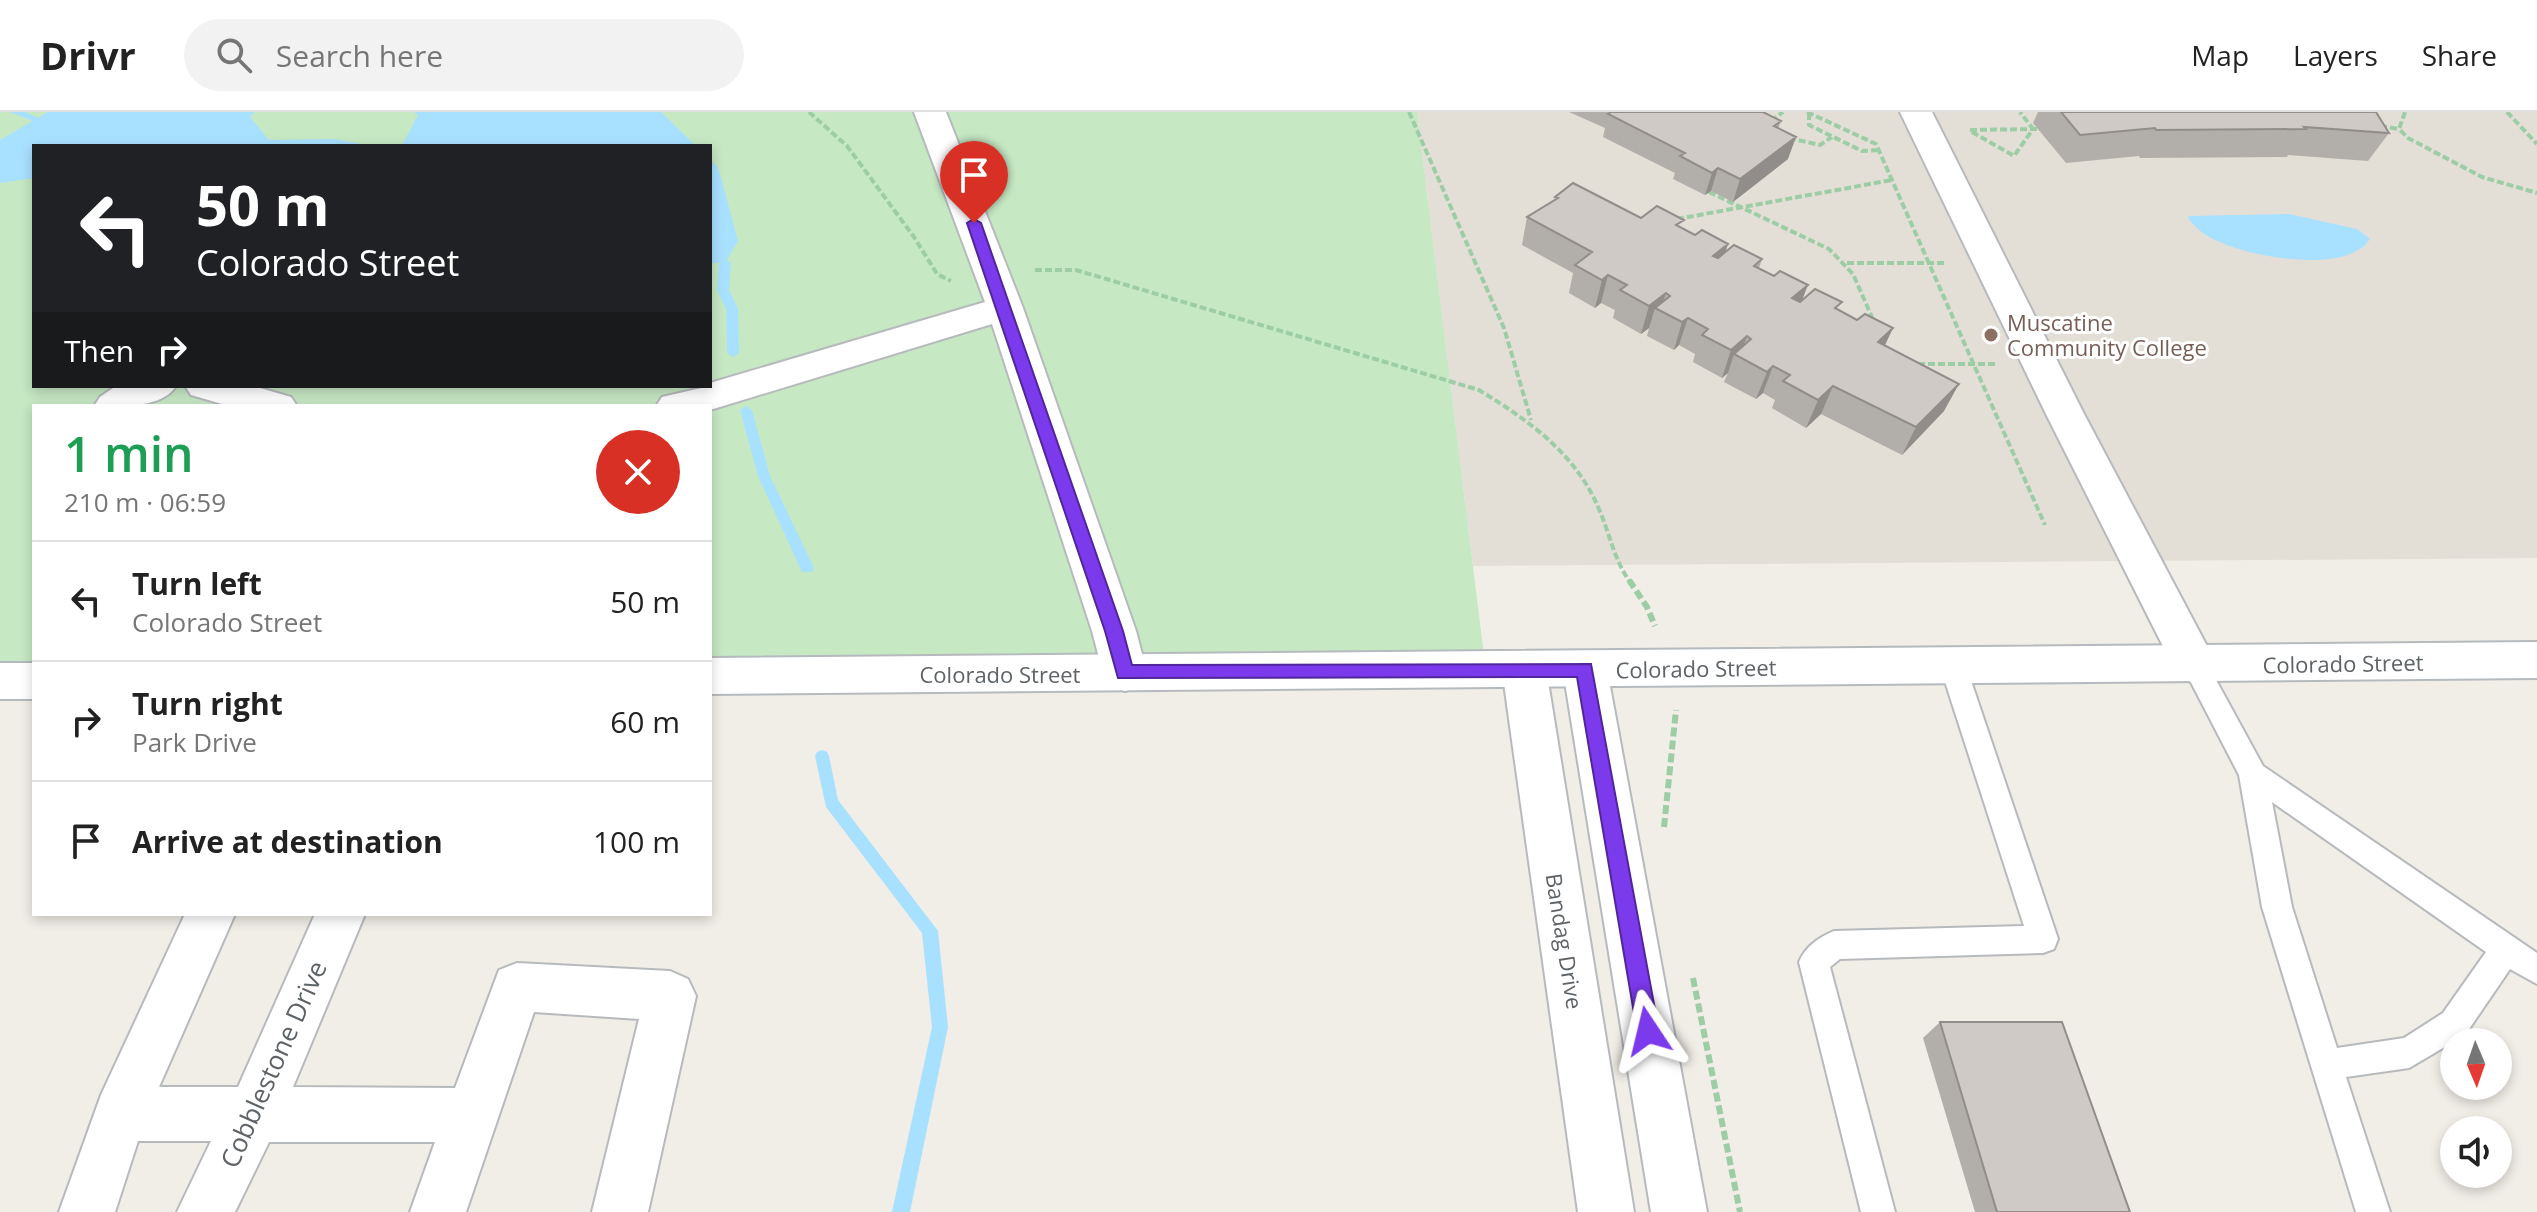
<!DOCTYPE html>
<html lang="en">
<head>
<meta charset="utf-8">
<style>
	:root { --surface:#fff; --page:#f2f2f2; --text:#222; --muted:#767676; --line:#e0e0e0 }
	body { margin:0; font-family:"Open Sans",sans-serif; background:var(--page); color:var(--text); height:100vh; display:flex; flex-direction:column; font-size:30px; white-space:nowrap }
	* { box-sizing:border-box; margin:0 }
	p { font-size:26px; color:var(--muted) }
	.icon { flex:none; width:44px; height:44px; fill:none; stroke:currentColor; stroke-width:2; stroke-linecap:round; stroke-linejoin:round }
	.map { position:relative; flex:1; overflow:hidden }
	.side { position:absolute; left:32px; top:292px; width:680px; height:512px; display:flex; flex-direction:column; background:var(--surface); border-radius:0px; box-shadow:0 4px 12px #0003 }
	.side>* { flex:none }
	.hud { position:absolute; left:32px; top:32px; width:680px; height:244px; border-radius:0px; box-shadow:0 4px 12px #0003; background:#202124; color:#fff; overflow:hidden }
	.needle { width:52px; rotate:178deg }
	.controls { position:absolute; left:2440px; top:916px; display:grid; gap:16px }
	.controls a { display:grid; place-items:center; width:72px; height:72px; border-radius:50%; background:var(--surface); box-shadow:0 4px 12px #0003; font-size:40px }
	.pin { position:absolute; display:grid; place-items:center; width:68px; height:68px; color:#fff; margin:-82px -34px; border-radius:50% 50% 50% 0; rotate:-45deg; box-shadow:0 0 8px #0007 }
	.pin .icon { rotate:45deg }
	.me { position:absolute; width:88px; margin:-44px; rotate:350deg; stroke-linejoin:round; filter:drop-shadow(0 0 6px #0008) }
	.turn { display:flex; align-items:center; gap:28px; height:168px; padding:0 32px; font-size:36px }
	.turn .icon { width:104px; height:104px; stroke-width:2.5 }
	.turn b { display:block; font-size:56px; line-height:68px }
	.then { display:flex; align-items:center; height:76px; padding:0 32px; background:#0003; gap:16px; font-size:30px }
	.round { display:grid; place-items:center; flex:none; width:84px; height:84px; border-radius:42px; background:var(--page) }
	.headline { display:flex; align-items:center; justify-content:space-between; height:136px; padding:0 32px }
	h1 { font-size:48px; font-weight:600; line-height:60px; color:#1e9e55 }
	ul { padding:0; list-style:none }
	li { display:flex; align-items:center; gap:24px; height:120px; padding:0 32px; border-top:2px solid var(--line) }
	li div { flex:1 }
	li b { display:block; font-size:30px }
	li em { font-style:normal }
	header { display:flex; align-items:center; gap:48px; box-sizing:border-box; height:112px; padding:0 40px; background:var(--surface); border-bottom:2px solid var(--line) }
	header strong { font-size:38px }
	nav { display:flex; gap:44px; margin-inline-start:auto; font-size:28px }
	.search { width:560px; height:72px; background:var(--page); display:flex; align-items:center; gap:20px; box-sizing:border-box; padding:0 28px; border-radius:44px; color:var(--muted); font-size:30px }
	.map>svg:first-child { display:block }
</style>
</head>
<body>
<header>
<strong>Drivr</strong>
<div class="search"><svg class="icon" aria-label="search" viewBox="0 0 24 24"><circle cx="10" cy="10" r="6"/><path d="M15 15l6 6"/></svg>Search here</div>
<nav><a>Map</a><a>Layers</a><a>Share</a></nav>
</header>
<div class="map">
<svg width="2537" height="1100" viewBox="0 0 2537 1100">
	<rect width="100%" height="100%" fill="#f1ede7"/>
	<path fill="#e3dfd7" d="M1417,0H2537V446L1473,454Z"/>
	<path fill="#c6e8c3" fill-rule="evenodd" d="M0,0H1417L1485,552L710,562V294H34V569H0ZM34,34H710V274H34Z"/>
	<path fill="#a8e1ff" d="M48,0H255L250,5L269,28L335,27L371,34H34V66L0,71V28Z
		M414,0H661L696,34H398L402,33L418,3Z
		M710,48L718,55L738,129L725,151H710Z
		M2289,102L2357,117L2370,127C2346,165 2238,144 2206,123C2199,119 2193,112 2188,106L2189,104Z"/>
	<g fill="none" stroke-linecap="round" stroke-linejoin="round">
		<path fill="#a8e1ff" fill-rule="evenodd" d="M10,0H25L41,7L36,10Z
			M725,147L731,151L729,178L738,197L739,241L733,245L727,241L726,197L717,178L719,151Z
			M746,294L752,298L770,364L814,456L812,460H802L758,364L740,298Z
			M822,638L827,640L829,644L838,688L938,819L948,915L910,1100H892L932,915L922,821L826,695L815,644L817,640Z"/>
		<g stroke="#b7babd" stroke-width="4">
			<path id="lane" d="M2195,542L2204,546L2263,654L2537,841V872L2510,857L2465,923L2409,956L2346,965L2390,1100H2356L2262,795L2239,663L2182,553L2186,546ZM2272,690L2486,840L2443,901L2404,926L2337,936L2292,795Z
				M1953,543L1962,547L1966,554L2058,827L2054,837L2043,841L1840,847L1830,855L1895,1100H1861L1799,850C1805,835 1819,825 1834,819L2024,814L1940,554L1944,547Z"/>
		</g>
		<g stroke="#b7babd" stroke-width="4">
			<path id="street" d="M914,0H946L1023,196L1136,519L1147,561L1141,574L1125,579L1109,574L1103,561L1092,519L992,212L710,298V294H656L662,285L710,274V271L985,190Z
				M1900,0H1932L2084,302L2217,553L2211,566L2195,571L2179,566L2046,302Z
				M116,274H176C162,297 119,294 94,294L100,285Z
				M185,274H253L291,285L297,294H229L191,283Z
				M1524,539L1540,544L1546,557L1634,1100H1578L1502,557L1508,544Z
				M1585,540L1601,545L1607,558L1707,1100H1651L1563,558L1569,545Z
				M185,802H235L159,975H238L315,802H365L293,975L455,976L499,858L517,851L670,859L688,867L696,884L648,1100H592L639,907L534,900L466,1100H410L435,1030H269L235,1100H177L211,1029H138L115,1100H59L101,983Z"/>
		</g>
		<g stroke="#b5babe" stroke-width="4">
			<path id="secondary" d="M2537,530V566L710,582V546Z
				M0,551H34V587H0Z"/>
		</g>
		<path stroke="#9ccda5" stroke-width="4" stroke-dasharray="7 3" stroke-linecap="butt" d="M809,0L847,34L914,125L937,162L951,169
			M1409,0L1504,216L1531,308
			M1807,0L1876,32L2045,413
			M2405,0L2399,17L2408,26L2482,65L2537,81
			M2507,0L2537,32
			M1809,1V13L1862,39L1879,38
			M1771,9L1783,0
			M2380,14L2399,17
			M1970,18L2038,17
			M1972,20L2014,44L2033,17L2020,0
			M1789,26L1820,33L1832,25
			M1709,80L1829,137L1853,162L1875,212
			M1677,107L1892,68
			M1847,151H1945
			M1035,158H1076L1479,278C1528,308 1575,341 1598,395C1610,421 1613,446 1630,470
			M1918,252H1996"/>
		<path stroke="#9ccda5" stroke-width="6" stroke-dasharray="9 4" stroke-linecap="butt" d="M1629,468L1647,495L1655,514
			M1664,715L1676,598
			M1693,866L1740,1100"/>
		<use href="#lane" fill="#fff" fill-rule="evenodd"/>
		<use href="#street" fill="#fff" fill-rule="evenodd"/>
		<use href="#secondary" fill="#fff" fill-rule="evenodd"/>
	</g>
	<path fill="#b2aea9" d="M1569,0H1740L1781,9L1778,17L1788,47L1733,90L1711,79L1705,83L1673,67L1675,61L1603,25L1605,16Z
		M2038,0H2376L2389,21L2368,49L2288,43L2287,45L2140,46L2139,44L2066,51L2033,11Z
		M1555,85L1681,116L1725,140L1762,147L1759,156L1801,189L1839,198L1885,234L1944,299L1902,343L1821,302L1806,316L1772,296L1775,288L1763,281L1756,287L1724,270L1728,261L1722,266L1693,250L1695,242L1679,233L1674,238L1647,224L1649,216L1641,222L1613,206L1615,198L1601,191L1595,196L1569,181L1573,161L1522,133L1527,105L1554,89Z
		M1940,910L2130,1100H1975L1923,926Z"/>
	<path fill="#918d8a" d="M1796,25L1788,47L1733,90L1740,67Z
		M1718,56L1711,79L1705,83L1712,61Z
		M1728,132L1719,160L1713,144Z
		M1608,163L1601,191L1595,196L1602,168Z
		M1808,173L1797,201L1792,186Z
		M1666,181L1660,199L1655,196L1649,216L1641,222L1649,194Z
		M1688,206L1679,233L1674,238L1682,210Z
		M1893,216L1880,244L1878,230Z
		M1747,224L1740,245L1734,242L1728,261L1722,266L1731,238Z
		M1773,254L1763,281L1756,287L1767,260Z
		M1959,272L1944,299L1902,343L1916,315Z
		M1833,274L1821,302L1806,316L1818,288Z"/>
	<path fill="#cfcac5" stroke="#918d8a" stroke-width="2" d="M1611,0H1763L1781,9L1774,14L1796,25L1740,67L1718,56L1712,61L1680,44L1685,41L1608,2Z
		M2061,0H2376L2389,21L2304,15L2306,17L2156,18L2155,16L2080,23Z
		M1573,71L1641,106L1657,94L1684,108L1676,113L1695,123L1702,118L1728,132L1713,144L1718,146L1734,133L1762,147L1754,154L1774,164L1780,159L1808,173L1792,186L1800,190L1815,177L1842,190L1835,196L1857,208L1865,202L1893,216L1878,230L1959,272L1916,315L1833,274L1818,288L1783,269L1790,263L1773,254L1767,260L1734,242L1751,227L1747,224L1731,238L1702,223L1708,217L1688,206L1682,210L1655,196L1670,184L1666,181L1649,194L1620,178L1627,173L1608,163L1602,168L1575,153L1592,140L1527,105L1558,86L1555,85Z
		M1940,910H2062L2130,1100H1997Z"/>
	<path fill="#7c3aed" stroke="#51269a" stroke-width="2" d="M974,107L981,111L1123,519L1132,553L1591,552L1659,919L1656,927L1648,930L1640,927L1637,919L1577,565L1118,566L1105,519L967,111Z"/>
	<circle fill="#8d6e63" stroke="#fff" stroke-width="3" cx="1991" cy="223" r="8"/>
	<g text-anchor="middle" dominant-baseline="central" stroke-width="6" stroke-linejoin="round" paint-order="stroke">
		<g font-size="22" fill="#785e54" stroke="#fff" text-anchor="start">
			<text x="2007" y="210">Muscatine<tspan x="2007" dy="25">Community College</tspan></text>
		</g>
		<g font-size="22" fill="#5e6367" stroke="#fff">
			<text transform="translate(2343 551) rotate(-1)">Colorado Street</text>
			<text transform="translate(1696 556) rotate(-1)">Colorado Street</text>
			<text x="1000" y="562">Colorado Street</text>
			<text transform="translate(1565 829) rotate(81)">Bandag Drive</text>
		</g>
		<g font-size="26" fill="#5e6367" stroke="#fff">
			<text transform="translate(273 952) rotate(-66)">Cobblestone Drive</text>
		</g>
	</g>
</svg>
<div class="controls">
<a><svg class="needle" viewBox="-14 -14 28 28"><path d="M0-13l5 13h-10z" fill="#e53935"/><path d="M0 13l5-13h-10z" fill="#767676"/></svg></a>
<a><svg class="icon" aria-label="sound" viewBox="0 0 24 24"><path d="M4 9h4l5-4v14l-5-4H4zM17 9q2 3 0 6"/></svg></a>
</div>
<div class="pin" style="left:974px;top:111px;background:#d93025"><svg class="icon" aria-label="arrive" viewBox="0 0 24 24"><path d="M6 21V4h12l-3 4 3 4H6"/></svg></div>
<svg class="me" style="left:1648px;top:919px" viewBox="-20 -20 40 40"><path d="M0-17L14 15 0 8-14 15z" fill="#7c3aed" stroke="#fff" stroke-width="4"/></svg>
<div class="hud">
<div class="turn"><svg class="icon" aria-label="left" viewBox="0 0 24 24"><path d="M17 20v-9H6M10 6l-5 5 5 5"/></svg><div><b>50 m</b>Colorado Street</div></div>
<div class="then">Then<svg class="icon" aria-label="right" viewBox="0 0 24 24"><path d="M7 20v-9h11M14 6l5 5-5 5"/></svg></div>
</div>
<section class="side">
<div class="headline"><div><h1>1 min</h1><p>210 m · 06:59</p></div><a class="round" style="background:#d93025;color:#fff"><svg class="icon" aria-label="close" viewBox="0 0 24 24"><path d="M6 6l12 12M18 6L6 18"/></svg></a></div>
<ul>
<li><svg class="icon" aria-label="left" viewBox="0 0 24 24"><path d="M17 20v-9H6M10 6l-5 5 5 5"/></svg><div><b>Turn left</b><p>Colorado Street</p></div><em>50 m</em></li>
<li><svg class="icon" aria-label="right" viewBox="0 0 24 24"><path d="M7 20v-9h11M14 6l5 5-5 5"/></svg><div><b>Turn right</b><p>Park Drive</p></div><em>60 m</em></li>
<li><svg class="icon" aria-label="arrive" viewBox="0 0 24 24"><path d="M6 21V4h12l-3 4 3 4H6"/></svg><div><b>Arrive at destination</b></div><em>100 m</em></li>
</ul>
</section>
</div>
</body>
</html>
